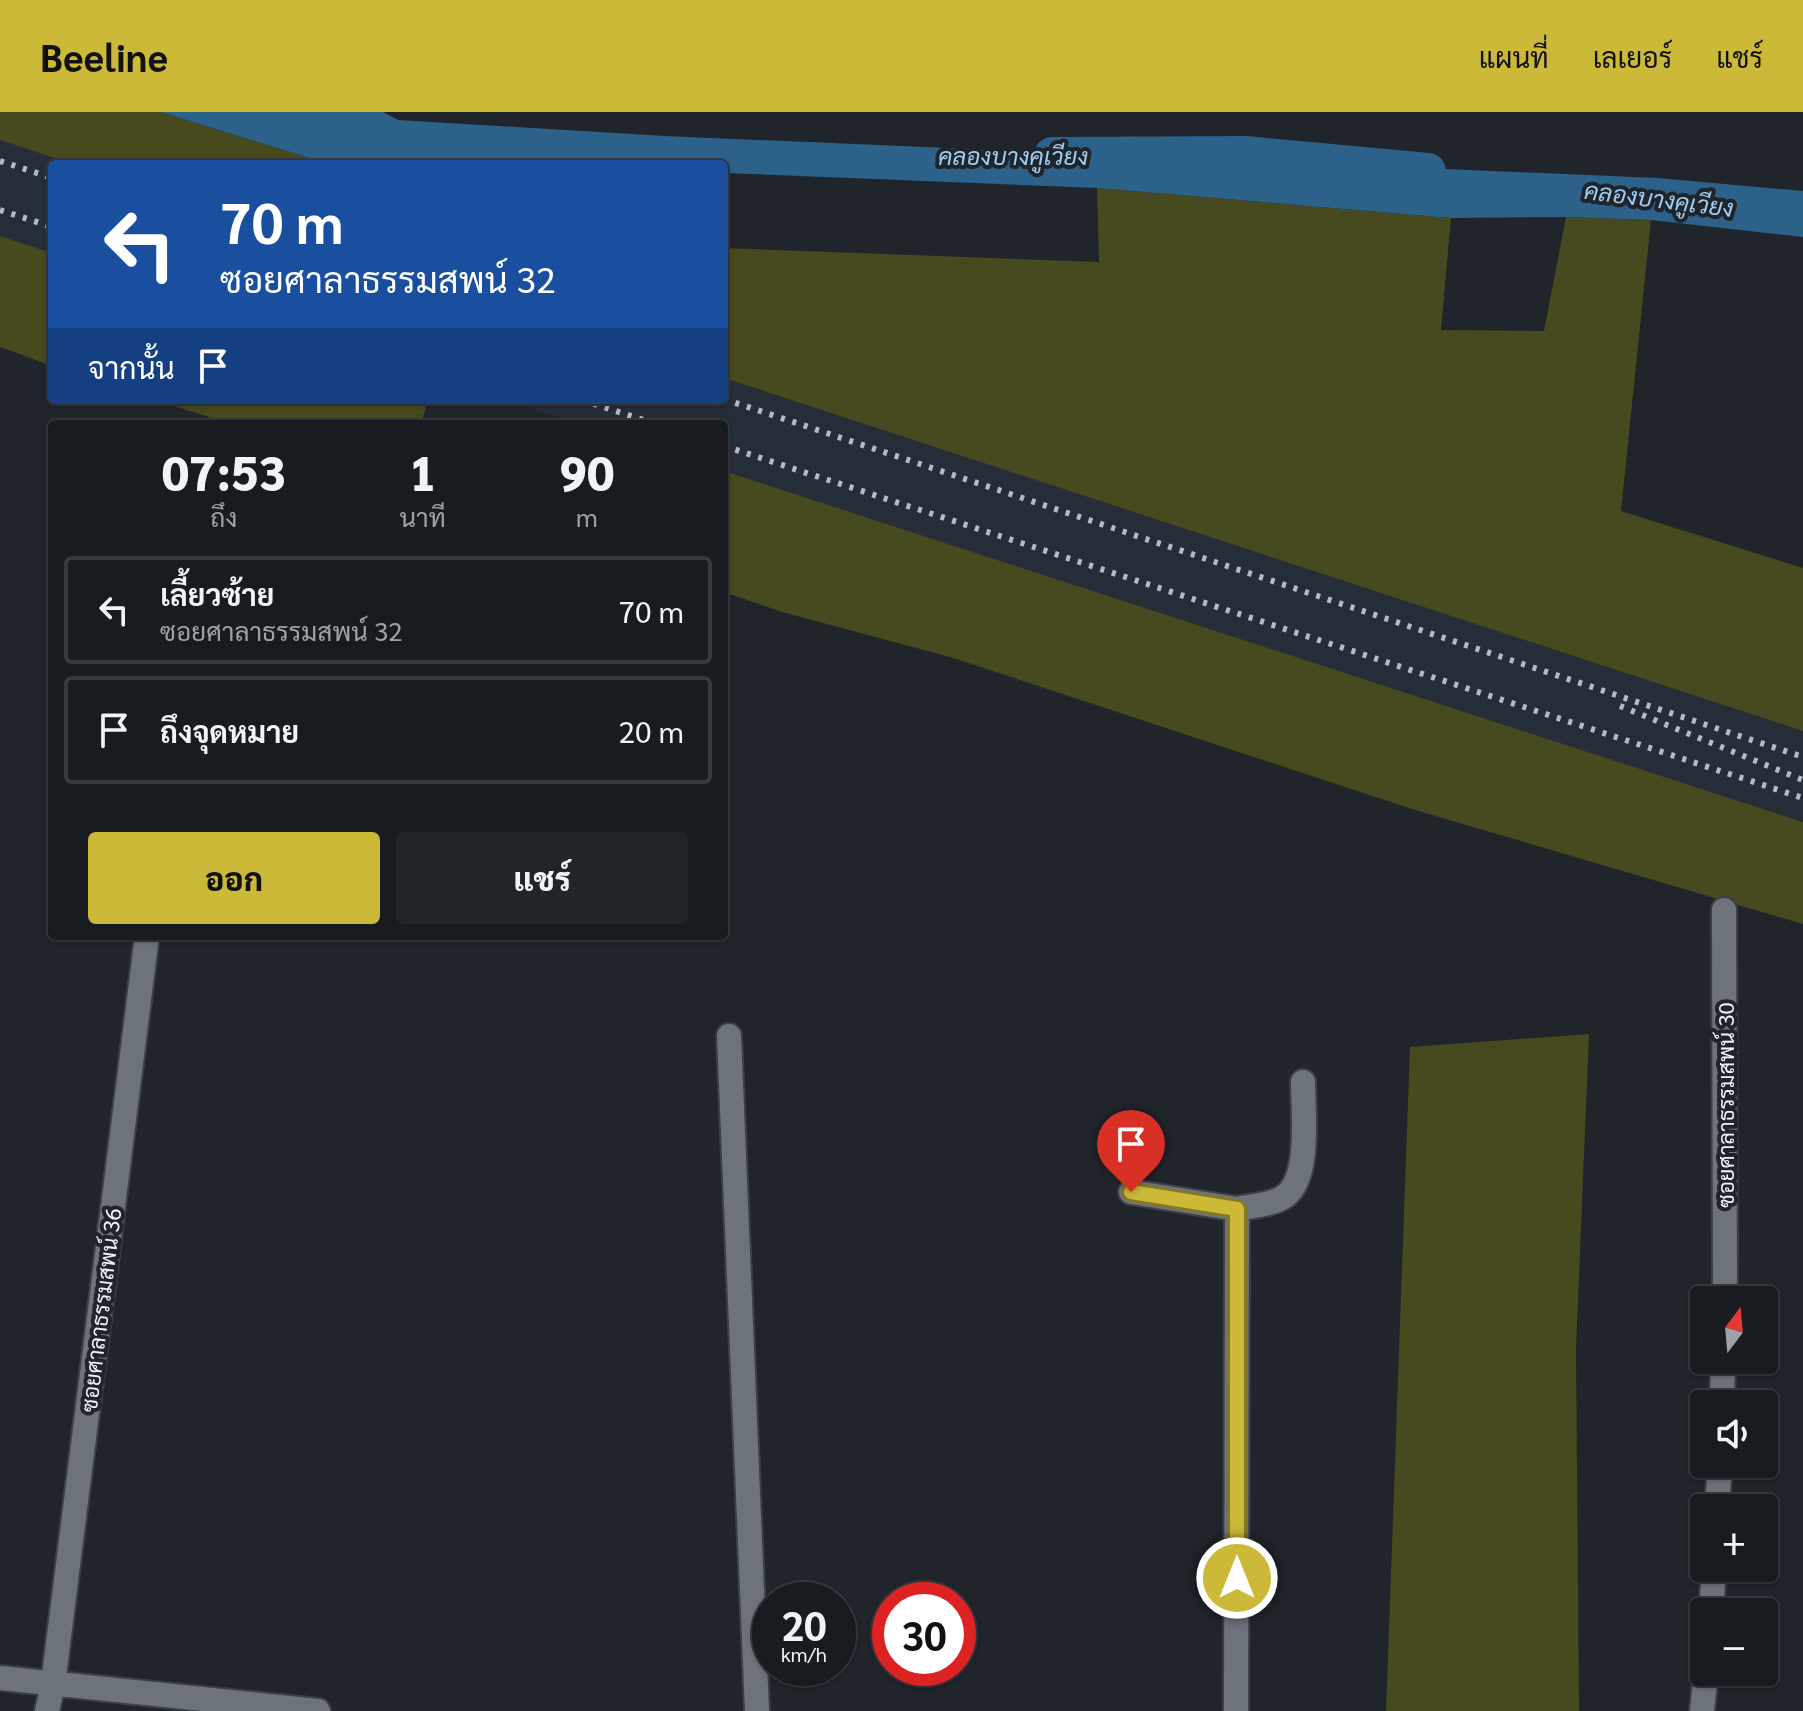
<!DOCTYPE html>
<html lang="th">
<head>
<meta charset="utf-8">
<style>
	:root { --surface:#181b20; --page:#212429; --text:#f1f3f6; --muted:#9fa1a5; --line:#36393e; --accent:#cdb938 }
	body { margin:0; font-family:Georgia,Sarabun,serif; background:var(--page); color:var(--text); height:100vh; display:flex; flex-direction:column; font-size:30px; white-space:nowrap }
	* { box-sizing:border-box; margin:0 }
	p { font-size:26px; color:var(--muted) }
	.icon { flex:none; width:44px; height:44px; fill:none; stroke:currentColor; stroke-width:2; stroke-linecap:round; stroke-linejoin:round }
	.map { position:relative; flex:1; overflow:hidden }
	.panel { position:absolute; left:48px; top:308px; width:680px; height:520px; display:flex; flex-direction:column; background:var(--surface); border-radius:8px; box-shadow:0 2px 6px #0004,0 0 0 2px var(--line) }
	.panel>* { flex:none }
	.banner { position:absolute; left:48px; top:48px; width:680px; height:244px; border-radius:8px; box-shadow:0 2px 6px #0004,0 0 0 2px var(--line); background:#1a4fa0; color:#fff; overflow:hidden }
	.needle { width:52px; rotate:16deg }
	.controls { position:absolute; left:1690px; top:1174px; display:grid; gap:16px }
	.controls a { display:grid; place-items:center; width:88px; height:88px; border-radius:8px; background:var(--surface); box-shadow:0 2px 6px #0004,0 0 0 2px var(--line); font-size:40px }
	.speed { position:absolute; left:752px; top:1470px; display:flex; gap:16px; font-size:40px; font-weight:700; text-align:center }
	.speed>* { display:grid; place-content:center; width:104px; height:104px; border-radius:50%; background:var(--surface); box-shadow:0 2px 6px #0004,0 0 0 2px var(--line); line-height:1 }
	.speed small { font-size:20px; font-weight:400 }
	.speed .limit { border:12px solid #d22; background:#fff; color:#111 }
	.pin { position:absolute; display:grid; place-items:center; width:68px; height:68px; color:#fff; margin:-82px -34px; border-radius:50% 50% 50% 0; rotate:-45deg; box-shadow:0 0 8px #0007 }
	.pin .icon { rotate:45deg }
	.me { position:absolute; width:88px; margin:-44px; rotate:0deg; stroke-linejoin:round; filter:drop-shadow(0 0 6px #0008) }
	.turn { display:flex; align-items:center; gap:28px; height:168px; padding:0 40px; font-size:36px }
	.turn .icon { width:104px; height:104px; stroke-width:2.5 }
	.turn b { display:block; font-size:56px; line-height:68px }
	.then { display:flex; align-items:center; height:76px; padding:0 40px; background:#0003; gap:16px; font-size:30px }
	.eta { display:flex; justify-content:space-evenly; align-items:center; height:136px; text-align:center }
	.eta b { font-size:48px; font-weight:800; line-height:56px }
	.action { display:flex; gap:16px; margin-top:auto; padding:16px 40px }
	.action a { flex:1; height:92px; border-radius:8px; background:var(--accent); color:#111; font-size:32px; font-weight:800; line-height:92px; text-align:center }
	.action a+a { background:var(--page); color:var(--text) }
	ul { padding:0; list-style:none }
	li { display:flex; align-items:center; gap:24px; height:108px; margin:0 16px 12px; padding:0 24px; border:4px solid var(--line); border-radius:8px }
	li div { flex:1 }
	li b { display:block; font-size:30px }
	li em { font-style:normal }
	header { display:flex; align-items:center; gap:48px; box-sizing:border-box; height:112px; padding:0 40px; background:var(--accent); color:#111 }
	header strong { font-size:38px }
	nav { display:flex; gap:44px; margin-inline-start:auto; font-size:28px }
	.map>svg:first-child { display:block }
</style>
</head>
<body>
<header>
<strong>Beeline</strong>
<nav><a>แผนที่</a><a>เลเยอร์</a><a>แชร์</a></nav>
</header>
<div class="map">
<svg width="1803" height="1599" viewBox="0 0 1803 1599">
	<rect width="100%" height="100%" fill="#20242b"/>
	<path fill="#252d39" d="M0,28L73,52H52V141L0,124Z
		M724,266L1803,619V710L724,359V312H579L505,288H724Z"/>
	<path fill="#47491e" d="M0,0H161L329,52H73L0,28Z
		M1097,76L1451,106L1441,218L1544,219L1566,105L1651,108L1621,399L1803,456V619L724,266V136L1099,150Z
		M0,124L52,141V254L0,235Z
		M155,288H428L421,312H231Z
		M724,359L1803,710V812L1415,698L950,545L782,500L724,480Z
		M1589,922L1576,1236L1579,1599H1386L1410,935Z"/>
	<path fill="#2c628a" d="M161,0H383L398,8L665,24L1658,66L1803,79V125L1651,108L1566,105L1451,106L1097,76L724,61V52H329Z"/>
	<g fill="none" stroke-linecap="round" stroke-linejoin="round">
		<path stroke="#2c628a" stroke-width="36" d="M1052,43L1245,42L1428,59"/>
		<g stroke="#3c3f45" stroke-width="28">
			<path id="minor" d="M1724,798L1725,1188
				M729,924L757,1599
				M1131,1080L1237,1097L1236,1599
				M1237,1097C1251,1094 1268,1093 1280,1087C1312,1073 1303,1001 1303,970
				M1722,1292L1723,1248
				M1717,1396L1720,1352
				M1711,1500L1714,1456
				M0,1566L318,1599
				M47,1599L53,1572L147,824
				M1702,1599L1706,1560"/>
		</g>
		<use href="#minor" stroke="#6d737b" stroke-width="24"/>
		<path stroke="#b7babf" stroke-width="6" stroke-dasharray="4 8" stroke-linecap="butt" d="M0,49L52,66
			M0,98L52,115
			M724,287L1803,645
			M582,288L656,312
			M724,334L1803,686
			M1620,594L1803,668"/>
	</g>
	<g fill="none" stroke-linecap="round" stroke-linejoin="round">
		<g stroke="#857824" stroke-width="20">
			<path id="route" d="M1131,1080L1237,1097V1466"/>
		</g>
		<use href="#route" stroke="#cdb938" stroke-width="14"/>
	</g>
	<g text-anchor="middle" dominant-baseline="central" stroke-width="8" stroke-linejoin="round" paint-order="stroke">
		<g font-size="22" fill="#eff2f7" stroke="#20242b">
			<text transform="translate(1725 993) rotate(-90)">ซอยศาลาธรรมสพน์ 30</text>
			<text transform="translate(100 1198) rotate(-83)">ซอยศาลาธรรมสพน์ 36</text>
		</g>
		<g font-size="24" font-style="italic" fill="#a0cdf2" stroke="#20242b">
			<text x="1013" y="43">คลองบางคูเวียง</text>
			<text transform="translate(1659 86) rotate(7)">คลองบางคูเวียง</text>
		</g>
	</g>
</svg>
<div class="controls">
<a><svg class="needle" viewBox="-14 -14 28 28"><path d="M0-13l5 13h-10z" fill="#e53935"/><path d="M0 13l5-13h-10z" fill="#9fa1a5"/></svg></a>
<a><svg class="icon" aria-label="sound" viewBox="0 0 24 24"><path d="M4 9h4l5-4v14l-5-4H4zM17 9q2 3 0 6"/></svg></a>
<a>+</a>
<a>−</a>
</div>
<div class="speed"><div>20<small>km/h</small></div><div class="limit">30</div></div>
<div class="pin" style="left:1131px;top:1080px;background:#d93025"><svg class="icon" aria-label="arrive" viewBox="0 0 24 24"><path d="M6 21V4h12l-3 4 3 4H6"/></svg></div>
<svg class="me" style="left:1237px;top:1466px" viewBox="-20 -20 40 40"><circle r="17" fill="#cdb938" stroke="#fff" stroke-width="3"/><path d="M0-11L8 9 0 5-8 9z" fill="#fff"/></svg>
<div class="banner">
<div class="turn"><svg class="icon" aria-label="left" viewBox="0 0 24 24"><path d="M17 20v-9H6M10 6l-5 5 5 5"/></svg><div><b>70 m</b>ซอยศาลาธรรมสพน์ 32</div></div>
<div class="then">จากนั้น<svg class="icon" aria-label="arrive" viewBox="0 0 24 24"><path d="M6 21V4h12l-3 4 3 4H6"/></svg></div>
</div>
<section class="panel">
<div class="eta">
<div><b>07:53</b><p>ถึง</p></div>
<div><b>1</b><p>นาที</p></div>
<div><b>90</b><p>m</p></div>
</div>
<ul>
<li><svg class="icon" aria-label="left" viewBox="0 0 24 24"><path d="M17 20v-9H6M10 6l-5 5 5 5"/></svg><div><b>เลี้ยวซ้าย</b><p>ซอยศาลาธรรมสพน์ 32</p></div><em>70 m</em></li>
<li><svg class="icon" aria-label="arrive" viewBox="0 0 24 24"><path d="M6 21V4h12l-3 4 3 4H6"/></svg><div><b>ถึงจุดหมาย</b></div><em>20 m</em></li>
</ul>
<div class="action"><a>ออก</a><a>แชร์</a></div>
</section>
</div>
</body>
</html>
